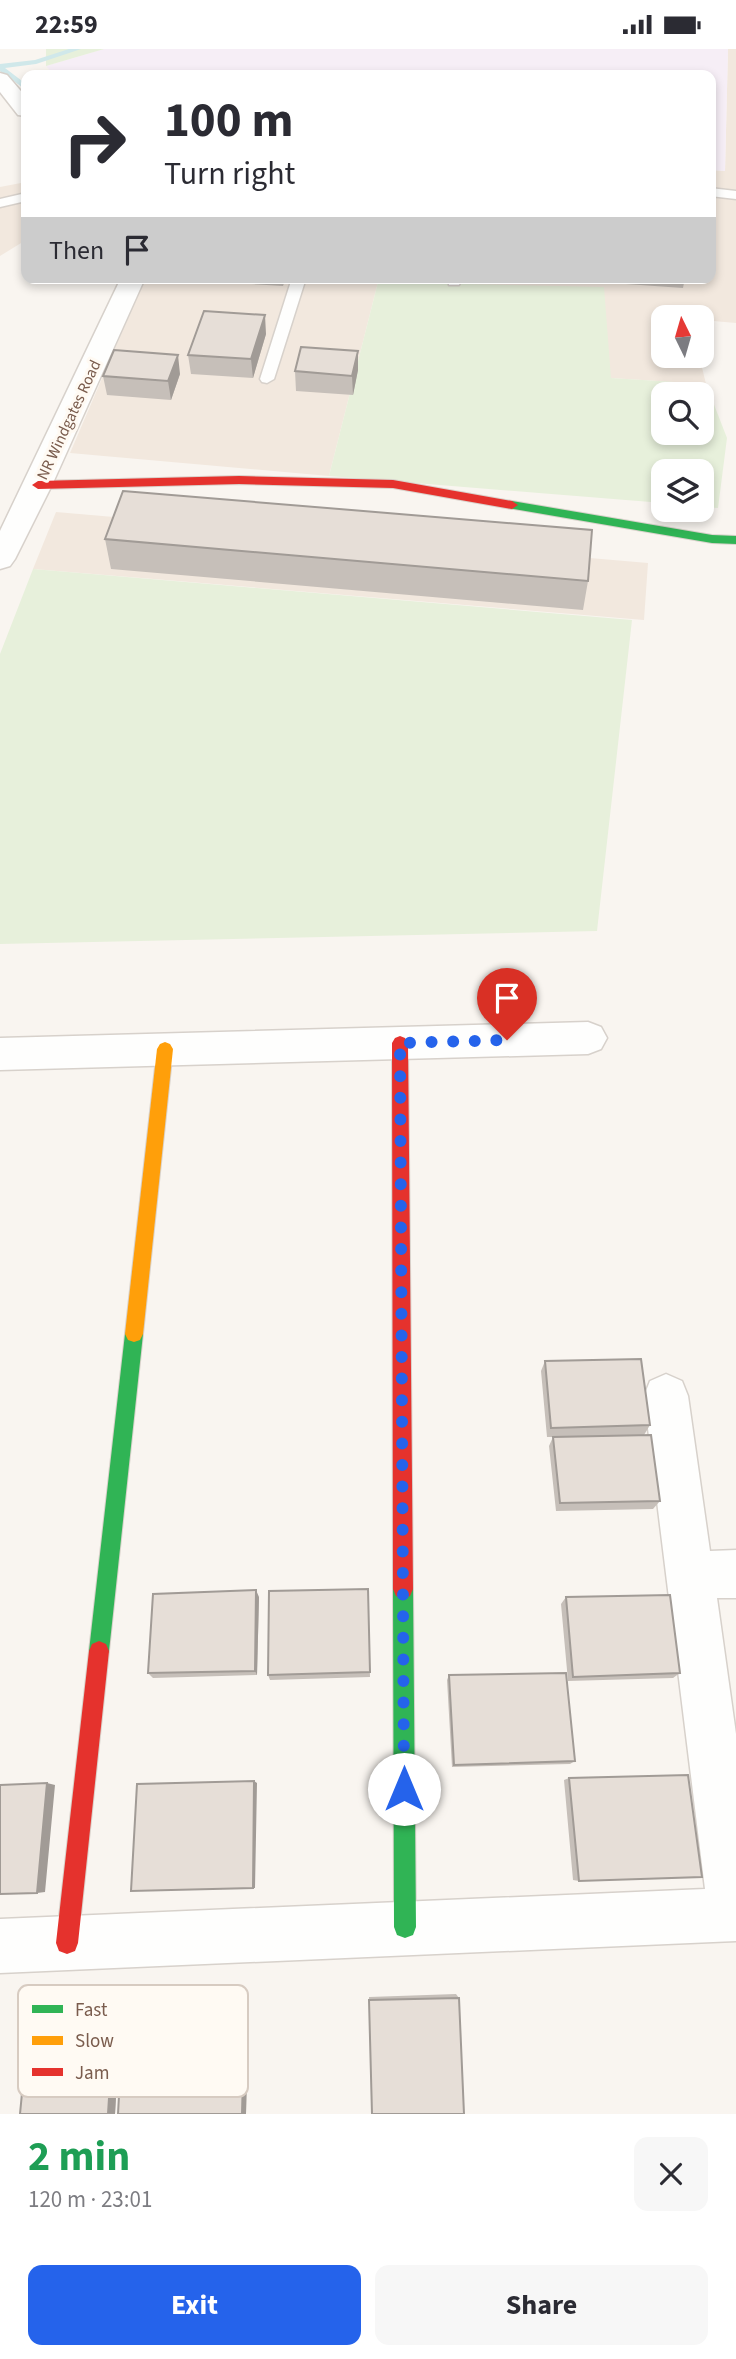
<!DOCTYPE html>
<html lang="en">
<head>
<meta charset="utf-8">
<style>
	:root { --surface:#fff; --page:#f7f7f7; --text:#2b2b33; --muted:#7c7c81; --accent:#2563eb }
	body { margin:0; font-family:"Source Sans 3",sans-serif; background:var(--page); color:var(--text); height:100vh; display:flex; flex-direction:column; font-size:26px; white-space:nowrap }
	* { box-sizing:border-box; margin:0 }
	p { font-size:23px; color:var(--muted) }
	.icon { flex:none; width:38px; height:38px; fill:none; stroke:currentColor; stroke-width:2; stroke-linecap:round; stroke-linejoin:round }
	.map { position:relative; height:2065px; overflow:hidden }
	.panel { display:flex; flex-direction:column; background:var(--surface); flex:1 }
	.panel>* { flex:none }
	.hud { position:absolute; left:21px; top:21px; width:695px; height:214px; border-radius:14px; box-shadow:0 4px 10px #0003; background:#fff; color:var(--text); overflow:hidden }
	.needle { width:46px; rotate:355deg }
	.controls { position:absolute; left:651px; top:256px; display:grid; gap:14px }
	.controls a { display:grid; place-items:center; width:63px; height:63px; border-radius:14px; background:var(--surface); box-shadow:0 4px 10px #0003; font-size:35px }
	.pin { position:absolute; display:grid; place-items:center; width:60px; height:60px; color:#fff; margin:-72px -30px; border-radius:50% 50% 50% 0; rotate:-45deg; box-shadow:0 0 7px #0007 }
	.pin .icon { rotate:45deg }
	.me { position:absolute; width:77px; margin:-38px; rotate:0deg; stroke-linejoin:round; filter:drop-shadow(0 0 5px #0008) }
	.turn { display:flex; align-items:center; gap:24px; height:147px; padding:0 28px; font-size:32px }
	.turn .icon { width:91px; height:91px; stroke-width:2.5 }
	.turn b { display:block; font-size:49px; line-height:60px }
	.then { display:flex; align-items:center; height:66px; padding:0 28px; background:#0003; gap:14px; font-size:26px }
	.round { display:grid; place-items:center; flex:none; width:74px; height:74px; border-radius:14px; background:var(--page) }
	.headline { display:flex; align-items:center; justify-content:space-between; height:119px; padding:0 28px }
	h1 { font-size:42px; font-weight:700; line-height:52px; color:#1e9e55 }
	.action { display:flex; gap:14px; margin-top:auto; padding:14px 28px }
	.action a { flex:1; height:80px; border-radius:14px; background:var(--accent); color:#fff; font-size:28px; font-weight:700; line-height:80px; text-align:center }
	.action a+a { background:var(--page); color:var(--text) }
	.status { display:flex; justify-content:space-between; align-items:center; height:49px; padding:0 35px; background:var(--surface); direction:ltr }
	.status svg { height:19px; fill:currentColor }
	.map>svg:first-child { display:block }
</style>
</head>
<body>
<div class="status"><b>22:59</b><svg viewBox="0 0 49 12"><path d="M0 12V9h3v3zM5 12V6h3v6zM10 12V3h3v9zM15 12V0h3v12zM26 1h20v11H26zM47 4h2v5h-2z"/></svg></div>
<div class="map">
<svg width="736" height="2065" viewBox="0 0 736 2065">
	<rect width="100%" height="100%" fill="#f9f5f0"/>
	<path fill="#f2e8de" d="M728,0H736V274L702,271V268H663V306H699L706,335L611,329L378,233L329,427L70,404L145,229H710L711,121L725,122Z
		M26,133V191L0,207V138Z
		M56,463L648,514L644,571L33,520Z"/>
	<path fill="#f6eef6" d="M104,0H728L725,122L711,121L710,26H54L46,17Z"/>
	<path fill="#e7f0db" fill-rule="evenodd" d="M46,0H104L46,17Z
		M378,233L604,238L611,329L706,335L727,389L718,459L702,458V422H663V454L329,427ZM663,345H702V383H663Z
		M33,520L632,571L597,882L0,895V605Z"/>
	<g fill="none" stroke-linecap="round" stroke-linejoin="round">
		<path fill="#d0e8ea" fill-rule="evenodd" d="M69,0H81L36,15L5,19L26,35V41L0,22V15L35,11Z"/>
		<g stroke="#d7d1cb" stroke-width="3">
			<path id="lane" d="M710,139L736,142V150L710,147Z
				M26,144V152L0,158V150Z
				M292,229H306L274,330L267,334L262,333L260,330Z
				M448,229H462L459,236H449Z"/>
		</g>
		<g stroke="#d7d1cb" stroke-width="3">
			<path id="street" d="M0,24L7,26L26,48V67L18,66L0,43Z
				M121,229H145L52,436L15,510L10,517L0,520V482Z
				M588,973L601,978L607,989L601,1000L588,1005L0,1021V989Z
				M666,1325L682,1332L688,1347L710,1502L736,1501V1549H717L736,1685V1892L0,1924V1870L705,1840L644,1347L650,1332Z"/>
		</g>
		<g stroke="#d9d2cb" stroke-width="2">
			<path id="fast" d="M512,452L712,486L736,487V495L712,494L508,459V453Z
				M134,1277L140,1279L143,1285L109,1602L106,1609L99,1612L92,1609L89,1602L125,1285L128,1279Z
				M403,1530L410,1533L413,1540L416,1878L413,1886L405,1889L397,1886L394,1878L393,1540L396,1533Z"/>
		</g>
		<g stroke="#d9d2cb" stroke-width="2">
			<path id="slow" d="M165,993L170,995L173,1000L143,1285L140,1291L134,1293L128,1291L125,1285L157,1000L160,995Z"/>
		</g>
		<g stroke="#d9d2cb" stroke-width="2">
			<path id="jam" d="M239,427L393,431L512,452L518,456L512,460L393,439L239,435L38,440L32,436L38,432Z
				M400,987L405,989L408,994L413,1540L410,1547L403,1550L396,1547L393,1540L392,994L395,989Z
				M99,1592L106,1595L109,1602L78,1894L75,1902L67,1905L59,1902L56,1894L89,1602L92,1595Z"/>
		</g>
		<use href="#lane" fill="#fefefd" fill-rule="evenodd"/>
		<use href="#street" fill="#fefefd" fill-rule="evenodd"/>
		<use href="#fast" fill="#30b455" fill-rule="evenodd"/>
		<use href="#slow" fill="#ff9f0a" fill-rule="evenodd"/>
		<use href="#jam" fill="#e5322d" fill-rule="evenodd"/>
	</g>
	<path fill="#c6bfb9" d="M220,229H286L283,237L220,233Z
		M626,229H685L683,239L626,235Z
		M266,285L253,329L191,325L188,306Z
		M358,321L353,346L296,342L295,322Z
		M180,325L171,351L107,346L103,327Z
		M105,490L588,532L583,561L111,520Z
		M545,1312L650,1376L644,1386L660,1452L653,1460L556,1462L549,1397L553,1388H547L541,1322Z
		M368,1540L370,1628L270,1631L268,1626Z
		M259,1548L257,1626L153,1629L148,1624Z
		M566,1548L680,1624L673,1629L568,1632L561,1555Z
		M449,1626L575,1712L570,1715L452,1718L447,1631Z
		M569,1729L579,1832L573,1831L564,1731Z
		M456,1945L459,1949L372,2065L369,1948Z
		M249,1947L246,2065L124,1954L130,1950Z
		M121,1965L115,2065L29,1971L38,1967Z"/>
	<path fill="#a19b96" d="M265,266L266,285L253,329L251,310Z
		M358,302V321L353,346L352,327Z
		M178,306L180,325L171,351L168,332Z
		M256,1541L259,1548L257,1626L255,1622Z
		M254,1732L257,1734L255,1839H253Z
		M47,1734L55,1736L45,1843L37,1844Z
		M249,1947L246,2065H242L245,1951Z
		M121,1965L115,2065H108L114,1969Z"/>
	<path fill="#e6ded7" stroke="#a19b96" stroke-width="2" d="M204,262L265,266L251,310L188,306Z
		M301,298L358,302L352,327L295,322Z
		M114,301L178,306L168,332L103,327Z
		M123,442L592,481L588,532L105,490Z
		M641,1310L650,1376L551,1379L545,1312Z
		M651,1386L660,1452L560,1454L553,1388Z
		M368,1540L370,1623L268,1626L269,1542Z
		M256,1541L255,1622L148,1624L153,1545Z
		M670,1546L680,1624L573,1628L566,1548Z
		M566,1624L575,1712L454,1716L449,1626Z
		M688,1726L702,1828L579,1832L569,1729Z
		M254,1732L253,1839L131,1842L137,1735Z
		M47,1734L37,1844L0,1845V1736Z
		M459,1949L464,2065H372L369,1951Z
		M245,1951L242,2065H118L124,1954Z
		M114,1969L108,2065H20L29,1971Z"/>
	<g fill="none" stroke-linecap="round" stroke-linejoin="round">
		<path stroke="#2563eb" stroke-width="12" stroke-dasharray="0 21.6" d="M404,1740L400,994L507,991"/>
	</g>
	<g text-anchor="middle" dominant-baseline="central" stroke-width="6" stroke-linejoin="round" paint-order="stroke">
		<g font-size="16" fill="#7a5c4d" stroke="#fffaf3">
			<text transform="translate(69 371) rotate(-65)">NR Windgates Road</text>
		</g>
	</g>
	<rect x="18" y="1936" width="230" height="112" rx="10" fill="#fffaf3" stroke="#d7cbc1" stroke-width="2"/>
	<rect x="32" y="1956" width="31" height="8" fill="#30b455"/>
	<rect x="32" y="1987" width="31" height="9" fill="#ff9f0a"/>
	<rect x="32" y="2019" width="31" height="8" fill="#e5322d"/>
	<g font-size="19" fill="#7a5c4d">
		<text x="75" y="1967">Fast</text>
		<text x="75" y="1998">Slow</text>
		<text x="75" y="2030">Jam</text>
	</g>
</svg>
<div class="controls">
<a><svg class="needle" viewBox="-14 -14 28 28"><path d="M0-13l5 13h-10z" fill="#e53935"/><path d="M0 13l5-13h-10z" fill="#7c7c81"/></svg></a>
<a><svg class="icon" aria-label="search" viewBox="0 0 24 24"><circle cx="10" cy="10" r="6"/><path d="M15 15l6 6"/></svg></a>
<a><svg class="icon" aria-label="layers" viewBox="0 0 24 24"><path d="M12 4l9 5-9 5-9-5zM3 14l9 5 9-5"/></svg></a>
</div>
<div class="pin" style="left:507px;top:991px;background:#d93025"><svg class="icon" aria-label="arrive" viewBox="0 0 24 24"><path d="M6 21V4h12l-3 4 3 4H6"/></svg></div>
<svg class="me" style="left:404px;top:1740px" viewBox="-20 -20 40 40"><circle r="19" fill="#fff"/><path d="M0-13L10 11 0 6-10 11z" fill="#2563eb"/></svg>
<div class="hud">
<div class="turn"><svg class="icon" aria-label="right" viewBox="0 0 24 24"><path d="M7 20v-9h11M14 6l5 5-5 5"/></svg><div><b>100 m</b>Turn right</div></div>
<div class="then">Then<svg class="icon" aria-label="arrive" viewBox="0 0 24 24"><path d="M6 21V4h12l-3 4 3 4H6"/></svg></div>
</div>
</div>
<section class="panel">
<div class="headline"><div><h1>2 min</h1><p>120 m · 23:01</p></div><a class="round"><svg class="icon" aria-label="close" viewBox="0 0 24 24"><path d="M6 6l12 12M18 6L6 18"/></svg></a></div>
<div class="action"><a>Exit</a><a>Share</a></div>
</section>
</body>
</html>
